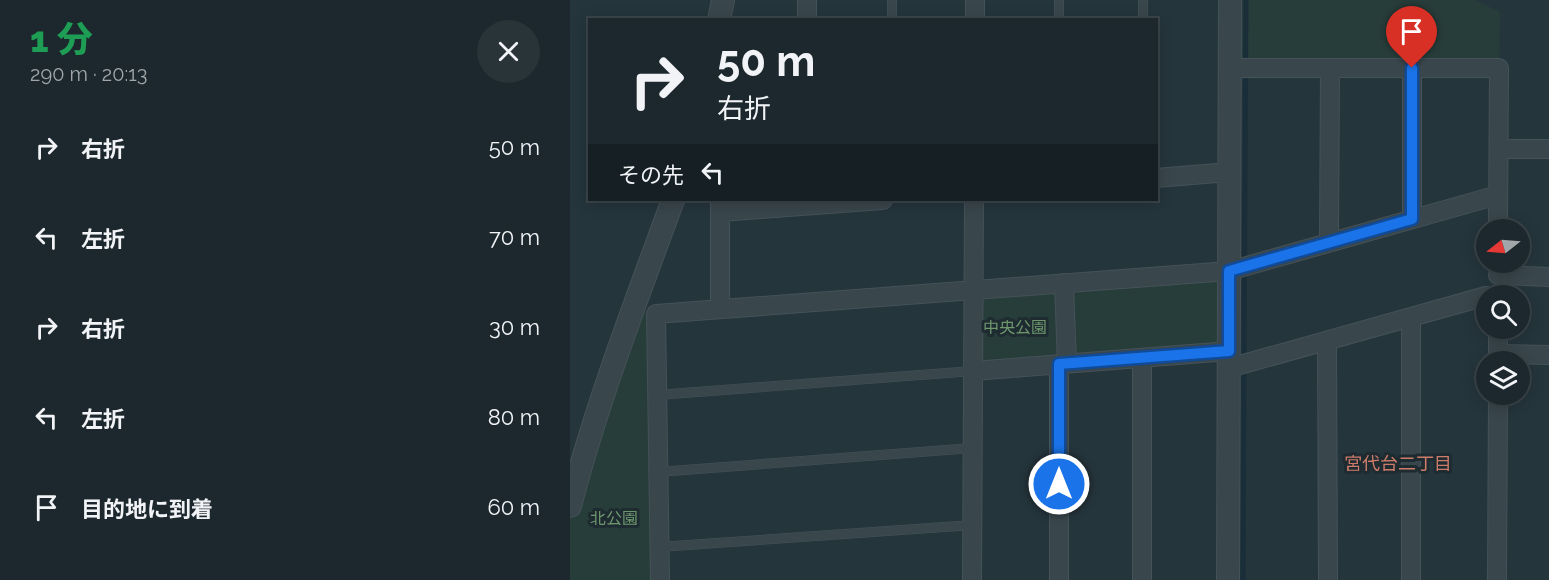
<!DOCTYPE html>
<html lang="ja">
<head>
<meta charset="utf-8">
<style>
	:root { --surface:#1c282d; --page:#293439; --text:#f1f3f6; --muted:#a0a6aa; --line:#3a4449 }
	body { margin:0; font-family:Raleway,"Noto Sans JP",sans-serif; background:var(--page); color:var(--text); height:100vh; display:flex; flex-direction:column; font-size:22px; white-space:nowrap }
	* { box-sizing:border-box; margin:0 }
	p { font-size:20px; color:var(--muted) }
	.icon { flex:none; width:33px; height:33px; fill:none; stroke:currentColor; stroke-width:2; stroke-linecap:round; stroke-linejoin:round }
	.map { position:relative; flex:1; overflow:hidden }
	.drawer { display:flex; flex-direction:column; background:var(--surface); width:570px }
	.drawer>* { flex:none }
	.hud { position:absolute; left:18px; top:18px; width:570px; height:183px; border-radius:0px; box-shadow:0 3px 15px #0003,0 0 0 2px var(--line); background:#1c282d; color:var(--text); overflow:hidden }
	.needle { width:39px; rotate:253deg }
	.tools { position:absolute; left:906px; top:219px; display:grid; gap:12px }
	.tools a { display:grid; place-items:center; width:54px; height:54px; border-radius:50%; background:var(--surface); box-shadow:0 3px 15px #0003,0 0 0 2px var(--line); font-size:30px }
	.pin { position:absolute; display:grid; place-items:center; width:51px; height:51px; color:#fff; margin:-62px -26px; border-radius:50% 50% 50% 0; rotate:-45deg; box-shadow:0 0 6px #0007 }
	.pin .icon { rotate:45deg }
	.me { position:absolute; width:66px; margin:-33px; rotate:0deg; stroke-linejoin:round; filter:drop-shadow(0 0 4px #0008) }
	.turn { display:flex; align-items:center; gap:21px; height:126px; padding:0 30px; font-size:27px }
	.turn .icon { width:78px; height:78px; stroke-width:2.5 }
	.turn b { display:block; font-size:42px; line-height:51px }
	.then { display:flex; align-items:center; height:57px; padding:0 30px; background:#0003; gap:12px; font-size:22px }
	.round { display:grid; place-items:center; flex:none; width:63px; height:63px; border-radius:32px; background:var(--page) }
	.head { display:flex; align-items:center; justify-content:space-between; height:102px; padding:0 30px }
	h1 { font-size:36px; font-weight:800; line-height:45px; color:#1e9e55 }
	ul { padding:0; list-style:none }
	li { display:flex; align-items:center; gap:18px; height:90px; padding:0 30px }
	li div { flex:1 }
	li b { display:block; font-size:22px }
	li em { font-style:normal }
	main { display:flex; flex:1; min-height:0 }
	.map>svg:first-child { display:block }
</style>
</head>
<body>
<main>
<section class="drawer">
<div class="head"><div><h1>1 分</h1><p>290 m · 20:13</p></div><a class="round"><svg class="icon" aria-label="close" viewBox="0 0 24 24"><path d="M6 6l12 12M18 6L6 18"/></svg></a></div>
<ul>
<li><svg class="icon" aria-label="right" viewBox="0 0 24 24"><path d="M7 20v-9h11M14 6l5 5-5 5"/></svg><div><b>右折</b></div><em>50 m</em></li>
<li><svg class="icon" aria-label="left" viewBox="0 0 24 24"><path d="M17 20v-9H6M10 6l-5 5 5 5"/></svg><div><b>左折</b></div><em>70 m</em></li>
<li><svg class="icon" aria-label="right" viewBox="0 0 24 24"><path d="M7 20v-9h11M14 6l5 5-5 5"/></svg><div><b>右折</b></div><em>30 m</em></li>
<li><svg class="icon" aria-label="left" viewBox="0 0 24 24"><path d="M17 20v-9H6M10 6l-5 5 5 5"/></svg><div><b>左折</b></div><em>80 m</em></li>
<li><svg class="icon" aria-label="arrive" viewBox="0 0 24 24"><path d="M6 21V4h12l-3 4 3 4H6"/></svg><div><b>目的地に到着</b></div><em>60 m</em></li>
</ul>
</section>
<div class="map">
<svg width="979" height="580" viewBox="0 0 979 580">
	<rect width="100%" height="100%" fill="#25353c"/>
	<path fill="#273d3a" d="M660,0H905L930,12L929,68H660Z
		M659,271V351L403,371L404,290Z
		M62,311L86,314L90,580H0V506Z"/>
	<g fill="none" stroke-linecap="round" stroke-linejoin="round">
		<path stroke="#192e39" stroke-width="5" d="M674,359L676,0
			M673,580L674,369"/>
		<g stroke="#455258" stroke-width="10">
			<path id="service" d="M573,0V20
				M322,20V0
				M489,20V0
				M87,395L403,371
				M88,472L403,448
				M89,547L403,525"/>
		</g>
		<g stroke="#455258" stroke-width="20">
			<path id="minor" d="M237,20V0
				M405,20V0
				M660,68H929L928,230
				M929,149H979
				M586,178L659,172
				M150,212L313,200
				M842,219V68
				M759,243L760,68
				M928,275L979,277
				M494,283L497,364
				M150,309V200
				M757,341L758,580
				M928,354L979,355
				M928,362V328
				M489,364V580
				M659,368L916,296
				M403,371L659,351
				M90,580L86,314L659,271L928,195
				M402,580L404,200
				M572,580V358
				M841,580V317
				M927,580L928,394"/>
		</g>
		<g stroke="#455258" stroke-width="24">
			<path id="tertiary" d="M149,20L153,0
				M0,506C27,402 66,301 103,200
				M658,580L660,0"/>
		</g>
		<use href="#service" stroke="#39464c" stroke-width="9"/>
		<use href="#minor" stroke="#39464c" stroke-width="18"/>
		<use href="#tertiary" stroke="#39464c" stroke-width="22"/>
	</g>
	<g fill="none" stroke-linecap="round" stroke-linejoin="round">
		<g stroke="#114b97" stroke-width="15">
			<path id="route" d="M489,484V364L659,351V271L842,219V68"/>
		</g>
		<use href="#route" stroke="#1a73e8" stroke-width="10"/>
	</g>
	<g text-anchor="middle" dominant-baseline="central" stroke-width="6" stroke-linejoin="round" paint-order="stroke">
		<g font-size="16" fill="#6e976e" stroke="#1e2b31">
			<text x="445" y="327">中央公園</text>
			<text x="44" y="518">北公園</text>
		</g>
		<g font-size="18" fill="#cd7c6a" stroke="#1e2b31">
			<text x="828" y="463">宮代台二丁目</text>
		</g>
	</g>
</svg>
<div class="tools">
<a><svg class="needle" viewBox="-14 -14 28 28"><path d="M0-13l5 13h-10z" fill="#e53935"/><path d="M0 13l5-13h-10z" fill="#a0a6aa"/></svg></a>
<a><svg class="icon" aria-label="search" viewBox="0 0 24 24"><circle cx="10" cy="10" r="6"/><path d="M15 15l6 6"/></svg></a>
<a><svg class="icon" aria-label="layers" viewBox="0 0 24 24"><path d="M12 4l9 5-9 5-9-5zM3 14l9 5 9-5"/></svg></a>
</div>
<div class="pin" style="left:842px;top:68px;background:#d93025"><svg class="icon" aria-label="arrive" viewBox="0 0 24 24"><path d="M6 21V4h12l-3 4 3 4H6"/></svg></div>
<svg class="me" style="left:489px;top:484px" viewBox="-20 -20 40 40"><circle r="17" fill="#1a73e8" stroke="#fff" stroke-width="3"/><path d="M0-11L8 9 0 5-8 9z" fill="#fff"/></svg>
<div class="hud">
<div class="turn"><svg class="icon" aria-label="right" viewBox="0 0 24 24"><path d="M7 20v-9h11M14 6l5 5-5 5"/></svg><div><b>50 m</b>右折</div></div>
<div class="then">その先<svg class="icon" aria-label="left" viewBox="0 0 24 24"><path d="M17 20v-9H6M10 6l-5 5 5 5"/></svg></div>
</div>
</div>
</main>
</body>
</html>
